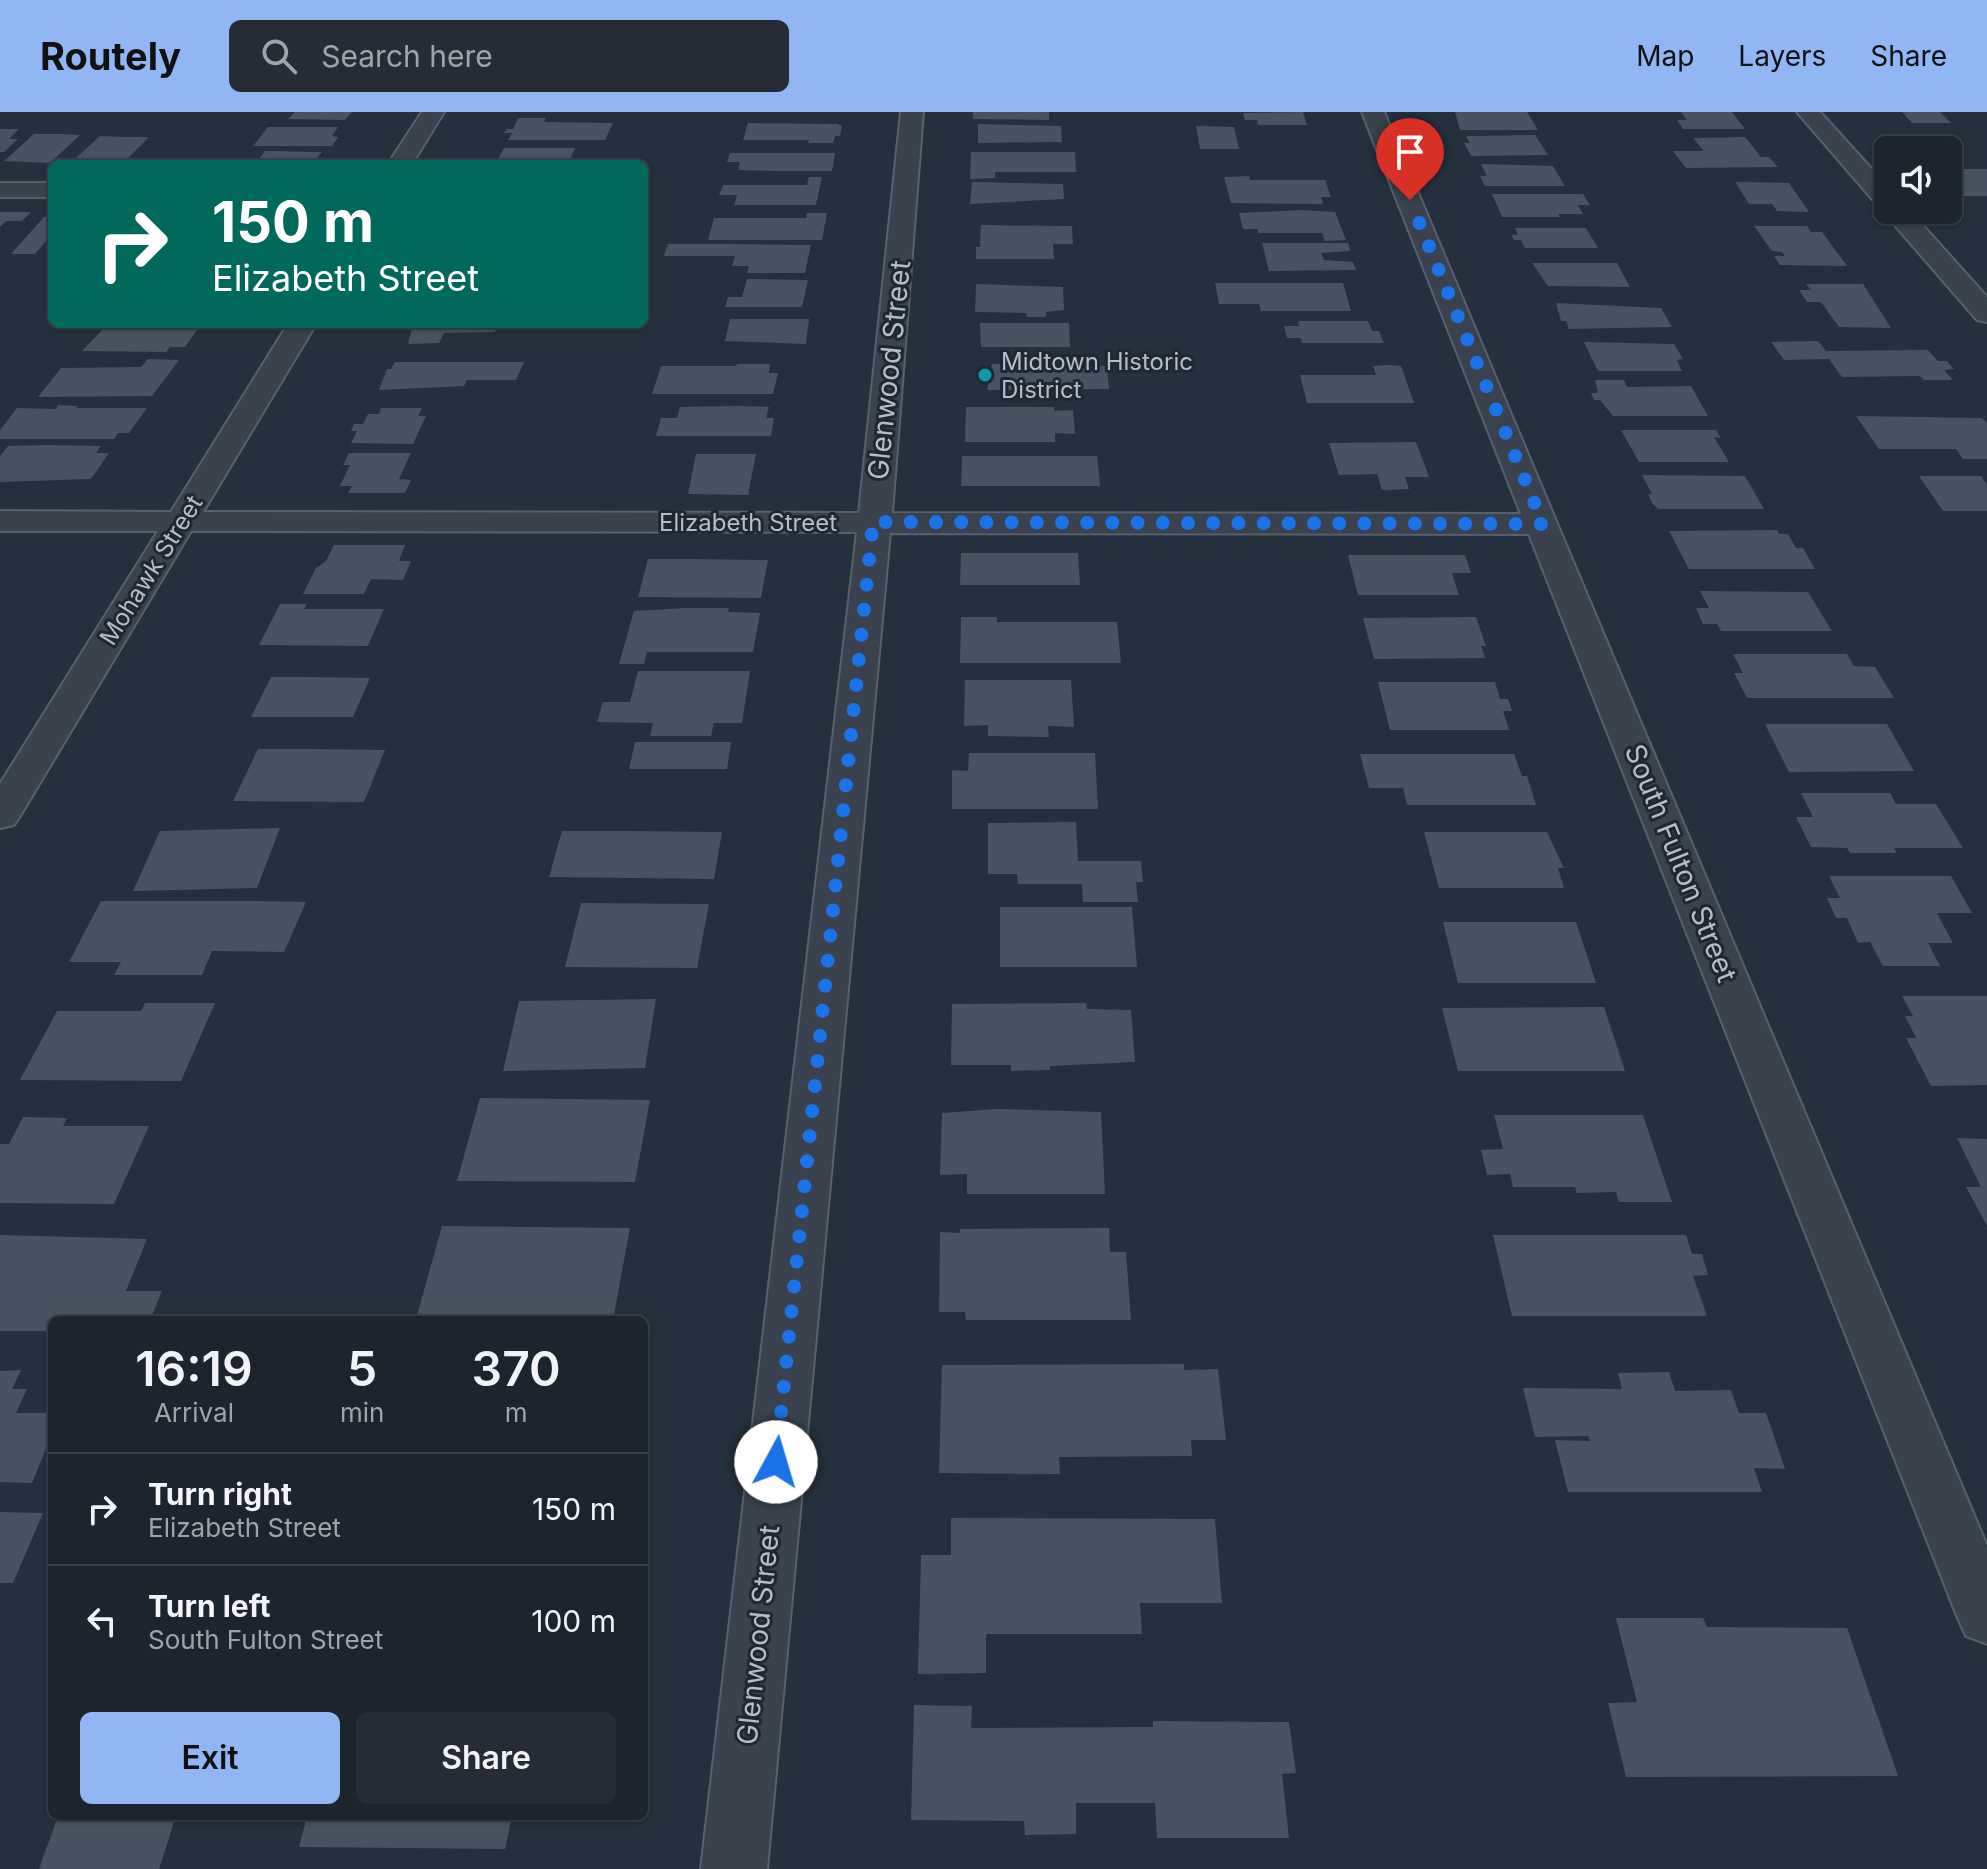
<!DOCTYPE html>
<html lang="en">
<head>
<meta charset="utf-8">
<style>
	:root { --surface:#1c242e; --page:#252c36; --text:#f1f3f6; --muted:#a0a4aa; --line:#3a414a; --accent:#90b7f3 }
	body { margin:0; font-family:Inter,sans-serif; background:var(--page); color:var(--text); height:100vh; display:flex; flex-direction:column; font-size:30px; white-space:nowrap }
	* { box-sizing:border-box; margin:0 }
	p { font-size:26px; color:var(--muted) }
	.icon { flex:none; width:44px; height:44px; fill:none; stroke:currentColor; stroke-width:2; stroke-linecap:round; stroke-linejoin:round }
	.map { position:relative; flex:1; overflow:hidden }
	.drawer { position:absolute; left:48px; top:1204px; width:600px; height:504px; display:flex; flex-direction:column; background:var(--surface); border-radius:12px; box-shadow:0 2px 6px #0004,0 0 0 2px var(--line) }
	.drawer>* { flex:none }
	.top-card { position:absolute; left:48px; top:48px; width:600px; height:168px; border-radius:12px; box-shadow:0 2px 6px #0004,0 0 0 2px var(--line); background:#00695c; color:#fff; overflow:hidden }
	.fabs { position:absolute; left:1874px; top:24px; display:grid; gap:16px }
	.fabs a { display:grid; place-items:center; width:88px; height:88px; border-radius:12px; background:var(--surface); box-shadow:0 2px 6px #0004,0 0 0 2px var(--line); font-size:40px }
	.pin { position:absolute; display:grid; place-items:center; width:68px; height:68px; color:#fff; margin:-82px -34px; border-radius:50% 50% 50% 0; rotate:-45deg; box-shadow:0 0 8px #0007 }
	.pin .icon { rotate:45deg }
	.me { position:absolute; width:88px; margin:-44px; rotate:6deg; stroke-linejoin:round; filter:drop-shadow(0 0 6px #0008) }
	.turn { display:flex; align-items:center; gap:28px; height:168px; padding:0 32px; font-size:36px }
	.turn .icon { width:104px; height:104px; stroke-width:2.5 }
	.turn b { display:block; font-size:56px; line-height:68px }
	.eta { display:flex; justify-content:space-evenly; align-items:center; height:136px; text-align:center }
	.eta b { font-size:48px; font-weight:600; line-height:56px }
	.cta { display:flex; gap:16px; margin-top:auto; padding:16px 32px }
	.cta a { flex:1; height:92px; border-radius:12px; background:var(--accent); color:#111; font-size:32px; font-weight:600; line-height:92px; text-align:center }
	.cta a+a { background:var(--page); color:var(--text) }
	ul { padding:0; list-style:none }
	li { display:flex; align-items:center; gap:24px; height:112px; padding:0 32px; border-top:2px solid var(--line) }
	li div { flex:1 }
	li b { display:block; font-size:30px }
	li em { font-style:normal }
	header { display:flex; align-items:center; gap:48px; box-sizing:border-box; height:112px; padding:0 40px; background:var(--accent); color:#111 }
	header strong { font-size:38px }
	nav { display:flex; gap:44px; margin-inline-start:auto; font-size:28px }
	.search { width:560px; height:72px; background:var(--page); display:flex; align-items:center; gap:20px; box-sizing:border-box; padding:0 28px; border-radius:12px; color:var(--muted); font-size:30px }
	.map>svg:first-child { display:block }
</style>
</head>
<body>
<header>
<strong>Routely</strong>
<div class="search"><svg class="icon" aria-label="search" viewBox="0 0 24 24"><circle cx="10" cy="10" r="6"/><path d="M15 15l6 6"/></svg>Search here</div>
<nav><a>Map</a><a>Layers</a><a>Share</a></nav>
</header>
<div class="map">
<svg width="1987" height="1757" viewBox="0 0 1987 1757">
	<rect width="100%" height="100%" fill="#25303d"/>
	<path fill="#475361" d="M295,0H352L345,8L288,7Z
		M973,0H1049V8L973,7Z
		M1303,0L1307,13H1258L1257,8H1245L1243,1Z
		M1455,0H1527L1538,18H1460Z
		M1681,0H1732L1745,17H1683L1677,8H1687Z
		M1902,0H1940L1951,11H1912Z
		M518,6H546L544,10L613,11L605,28H508L512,21H504L507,17H513Z
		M748,11L837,12L842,14L840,24H835L833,31H808L809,28H743Z
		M978,12L1061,14L1062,30L978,31Z
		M1196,14L1234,15L1239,37H1200Z
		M268,15H338L332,24L338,25L332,34H253Z
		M0,17H19L9,27H18L4,40H0Z
		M34,22H63L80,23L50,51L4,49Z
		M1535,23L1548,43L1471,44L1464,31H1470L1466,24Z
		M100,24L124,25H149L128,46H117L114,49L76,46Z
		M1745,25L1761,45H1769L1778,55L1686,56L1673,39H1704L1693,26Z
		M504,36H575L568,52H495Z
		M265,39L322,40L317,46H330L326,52H232L236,47H259Z
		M971,40H1075L1076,60H995V66L970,67Z
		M730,41H835L832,59H778L738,58L740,50H727Z
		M1481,52L1553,54L1565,74H1485L1480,64H1487Z
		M1959,57H1987V84H1963L1960,82L1948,69V62H1964Z
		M1249,64L1250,68H1325L1331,85H1321L1323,92L1231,91L1224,65Z
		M809,65H822L816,93H734L737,83H719L723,73H807Z
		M972,70L1063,72L1064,87L970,92Z
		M1735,70L1789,71L1809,100L1777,99L1772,92H1749Z
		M1492,82H1583L1590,93H1578L1583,102H1558L1560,105H1502Z
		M1302,98L1335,100L1346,128L1325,129L1322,121H1258V117H1243L1239,101Z
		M0,100H31L22,109H6L0,115Z
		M807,101H827L822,128H708L714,106H806Z
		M44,105H52V129H46L35,142H11Z
		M981,113L1072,114L1073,132H1053L1054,147H976V135H980Z
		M1754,114H1807L1811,120H1822L1847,154L1780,153L1774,144H1785L1782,140L1772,139Z
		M1515,116H1586L1598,136H1525L1521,128H1514L1511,123H1518Z
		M1262,131H1348L1350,139L1321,141L1324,148L1353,150L1356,158L1269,159Z
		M668,132H725L811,133L805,161H747L749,154H732L735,144H664Z
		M1532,151H1617L1630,175L1548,174Z
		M747,167L808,168L802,195H725L728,185H742Z
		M1215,171H1343L1351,199H1261L1259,192H1219Z
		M976,172L1063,175L1064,198L1046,200V205H1027L1026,201L975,200Z
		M1806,172H1863L1891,216L1839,215L1821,190H1807L1799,178H1811Z
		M1556,191L1661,196L1672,215L1569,217L1566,209H1561Z
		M730,207H809L806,232L725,229Z
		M1298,209H1368L1372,219H1379L1384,231H1302L1301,226H1287L1284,214H1299Z
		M980,211H1069L1070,235H981Z
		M108,212H201L185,235H170L166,240L82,239Z
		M413,212H498L495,220L444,221L439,231L408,232Z
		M1818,229L1826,239L1928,238L1938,249H1947L1954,257L1944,258L1953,268H1924L1920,264L1842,265L1829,247L1784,248L1771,230Z
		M1584,230L1674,232L1683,247L1677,248L1682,259H1598Z
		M148,247L179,248L152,284L38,285L61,256L141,255Z
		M395,250H524L516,268H467L464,274L379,278L387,257H391Z
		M737,252H770L769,261H778L773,282H652L661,254H736Z
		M992,252L1107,254L1109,277L987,278Z
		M1387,253L1401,254L1414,291H1307L1300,263H1376L1373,254Z
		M1595,268H1624L1627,275L1691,274L1708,304H1613L1600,288H1594L1591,281H1598Z
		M58,293L78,294L76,296H147L129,321H118L114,327H0V318L17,296L56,297Z
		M739,294L769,295L766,306H774L771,324H656L661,306H677L680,295Z
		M966,295H1054V299L1073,298L1075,322L1055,321V330H965Z
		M381,296H422L418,304H426L413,332L351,331L357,319H351L354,312H363L368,302H379Z
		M1856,304L1982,306L1987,311V347H1963L1956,337H1879Z
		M1621,318H1716L1721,326L1714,325L1729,350H1639Z
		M1416,330L1429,365H1405L1409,377L1382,378L1377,362L1339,363L1329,331Z
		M47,333L101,334L96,341H109L91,367L0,370V344L8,334Z
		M349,341H411L399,367L411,368L405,381H348L352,374H340L350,353H343Z
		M696,342H756L748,383L688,382Z
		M962,344H1097L1100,374H961Z
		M1642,363L1745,364L1764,397H1658L1652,391L1648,382H1652Z
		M1919,364H1981L1987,373V399H1943Z
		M1777,418L1779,422H1788L1796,436H1803L1815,457H1689L1669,419Z
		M334,433H405L399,449H411L403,468L371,467L364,482H303L316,456L326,449Z
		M961,441H1078L1080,473H960Z
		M1348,443H1465L1471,461H1452L1459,483H1358Z
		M648,447H685L768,448L761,486L638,485Z
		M1700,479L1808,480L1832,519H1721L1717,512H1703L1696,496H1709Z
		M280,492H307L304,497H384L368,534L259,533Z
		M685,496H729L728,500L760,501L753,540H647L644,552H619L634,499Z
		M961,505H997V510H1117L1121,551H960Z
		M1476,505L1486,534H1481L1485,546L1374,547L1363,506Z
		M1733,542H1847L1854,554L1875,555L1894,586H1747L1734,561H1743Z
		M638,559H750L742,611H714L711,624H650L653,611L597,610L603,590H630Z
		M271,565H304L370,566L353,605H251Z
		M965,568H1071L1074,615L1048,614L1049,625L988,624V613L964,614Z
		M1378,570H1495L1500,587H1508L1512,599H1503L1509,618H1390Z
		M1765,612H1887L1914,659L1789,660Z
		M635,630H731L727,657H629Z
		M258,637H308L385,638L364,690L233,689Z
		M969,641H1095L1098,697H952V658L968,659Z
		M1360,642H1514L1522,664H1527L1536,693H1407L1403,676H1369Z
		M1801,681H1890L1896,692H1936L1963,736H1894L1897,741H1850L1847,736L1811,735L1796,705H1813Z
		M1076,710L1078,749H1141L1143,770H1136L1138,790H1083L1082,772H1018L1017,762H988V711Z
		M280,716L257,776L133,779L160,719Z
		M562,719H624L722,720L714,767L549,765Z
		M1424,720H1547L1564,756H1558L1564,776H1439Z
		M1829,764H1951L1972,801H1937L1953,831H1928L1940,854H1883L1870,830L1858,831L1847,806H1836L1827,786H1840Z
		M101,789H255L306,790L284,840L212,839L202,863H114L121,850H69Z
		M581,791L709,792L697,856L565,855Z
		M1000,795H1132L1137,855H1000Z
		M1443,810H1576L1596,871H1458Z
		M1902,884H1987V973L1931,974L1906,926H1916L1905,904H1913Z
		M656,887L645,956L503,959L519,889Z
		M145,891H215L181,969L20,968L57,899H141Z
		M1086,891L1087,897L1131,898L1135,950L1050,954V958L1011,959V953H951L952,892Z
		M1604,895L1625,959H1458L1442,896Z
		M480,986L650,988L635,1070L457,1069Z
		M997,997L1101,1000L1105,1082H967V1062L940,1063L942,1001Z
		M1494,1003H1643L1672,1090H1619L1616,1080L1577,1081L1575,1075H1513L1510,1062L1487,1063L1481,1038L1503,1037Z
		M23,1005L67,1006L63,1014H149L114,1092L0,1091V1032H9Z
		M1957,1026L1987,1027V1114L1966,1075H1981Z
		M442,1114L630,1116L613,1208L416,1207Z
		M1109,1116L1110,1140H1126L1131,1208H966L965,1200H939L940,1120L960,1121V1117Z
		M0,1123L147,1127L126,1179H162L150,1208H52V1219H0Z
		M1493,1123H1686L1692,1142H1702L1708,1163L1693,1164L1707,1204H1512Z
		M1184,1252V1258L1218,1257L1226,1328H1191L1192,1344L1059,1345L1060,1362L939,1361L942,1253Z
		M21,1258L12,1277H27L16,1301H52V1322L32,1371L0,1370V1259Z
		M1669,1260L1675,1279L1731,1278L1739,1301H1766L1785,1357L1754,1356L1762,1380H1568L1555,1328L1590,1329L1588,1324L1535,1325L1523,1276L1622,1277L1618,1261Z
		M0,1400L43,1401L13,1471H0Z
		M951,1406L1215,1407L1222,1491H1140L1142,1522H986V1561L918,1562L921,1443H951Z
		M1616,1506H1703L1707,1515L1847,1516L1898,1664L1626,1665L1608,1591L1637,1590Z
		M914,1593L972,1594L971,1616L1153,1615V1609L1289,1610L1296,1661L1282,1662L1289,1726H1157L1155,1691H1076V1722L1025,1723L1024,1709L911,1708Z
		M58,1704H176L159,1757H39Z
		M307,1704H512L505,1737L299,1735Z"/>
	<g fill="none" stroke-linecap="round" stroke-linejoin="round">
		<g stroke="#57606b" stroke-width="4">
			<path id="minor" d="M422,0H444L412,52H388Z
				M901,0H923L892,401L1521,402L1362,0H1384L1987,1434V1532L1966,1524L1957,1504L1529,422L890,421L767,1757H701L857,420L191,419L20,704L14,713L0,716V672L158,419H0V399L171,400L288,212H316L203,400L859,401Z
				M1797,0H1820L1888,75V98H1909L1987,185V210L1977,208L1886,103L1884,96L1879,95Z
				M0,71H52V85H0Z"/>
		</g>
		<use href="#minor" fill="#39424d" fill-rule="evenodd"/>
	</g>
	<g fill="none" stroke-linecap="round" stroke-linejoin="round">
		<path stroke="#1a73e8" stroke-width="14" stroke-dasharray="0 25.2" d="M776,1350L873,410L1543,412L1410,88"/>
	</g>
	<circle fill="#0f9aa8" stroke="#1e2732" stroke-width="3" cx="985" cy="263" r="8"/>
	<g text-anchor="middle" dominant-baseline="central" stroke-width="6" stroke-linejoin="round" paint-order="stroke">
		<g font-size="24" fill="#b5bdc8" stroke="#1e2732" text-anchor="start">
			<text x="1001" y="249">Midtown Historic<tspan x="1001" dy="28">District</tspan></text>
		</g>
		<g font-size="24" fill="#b5bdc8" stroke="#1e2732">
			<text x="748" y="410">Elizabeth Street</text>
			<text transform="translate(151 458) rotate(-58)">Mohawk Street</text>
		</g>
		<g font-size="28" fill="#b5bdc8" stroke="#1e2732">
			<text transform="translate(889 258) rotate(-84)">Glenwood Street</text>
			<text transform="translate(1681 751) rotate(68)">South Fulton Street</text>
			<text transform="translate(758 1523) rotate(-84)">Glenwood Street</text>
		</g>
	</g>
</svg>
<div class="fabs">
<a><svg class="icon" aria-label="sound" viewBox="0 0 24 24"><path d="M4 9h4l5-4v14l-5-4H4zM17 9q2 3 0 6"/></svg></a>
</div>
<div class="pin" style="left:1410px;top:88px;background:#d93025"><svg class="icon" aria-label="arrive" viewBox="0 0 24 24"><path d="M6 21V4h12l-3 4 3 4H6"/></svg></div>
<svg class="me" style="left:776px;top:1350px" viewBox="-20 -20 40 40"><circle r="19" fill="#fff"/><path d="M0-13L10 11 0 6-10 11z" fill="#1a73e8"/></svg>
<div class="top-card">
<div class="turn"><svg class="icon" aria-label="right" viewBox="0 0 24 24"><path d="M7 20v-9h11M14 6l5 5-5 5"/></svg><div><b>150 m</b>Elizabeth Street</div></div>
</div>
<section class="drawer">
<div class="eta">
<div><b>16:19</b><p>Arrival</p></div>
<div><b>5</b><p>min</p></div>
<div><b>370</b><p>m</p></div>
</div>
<ul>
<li><svg class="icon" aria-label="right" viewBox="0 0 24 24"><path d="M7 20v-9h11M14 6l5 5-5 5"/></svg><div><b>Turn right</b><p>Elizabeth Street</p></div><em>150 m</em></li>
<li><svg class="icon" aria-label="left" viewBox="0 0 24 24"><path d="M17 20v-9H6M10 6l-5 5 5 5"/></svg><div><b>Turn left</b><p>South Fulton Street</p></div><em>100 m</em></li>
</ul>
<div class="cta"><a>Exit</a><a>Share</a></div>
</section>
</div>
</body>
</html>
